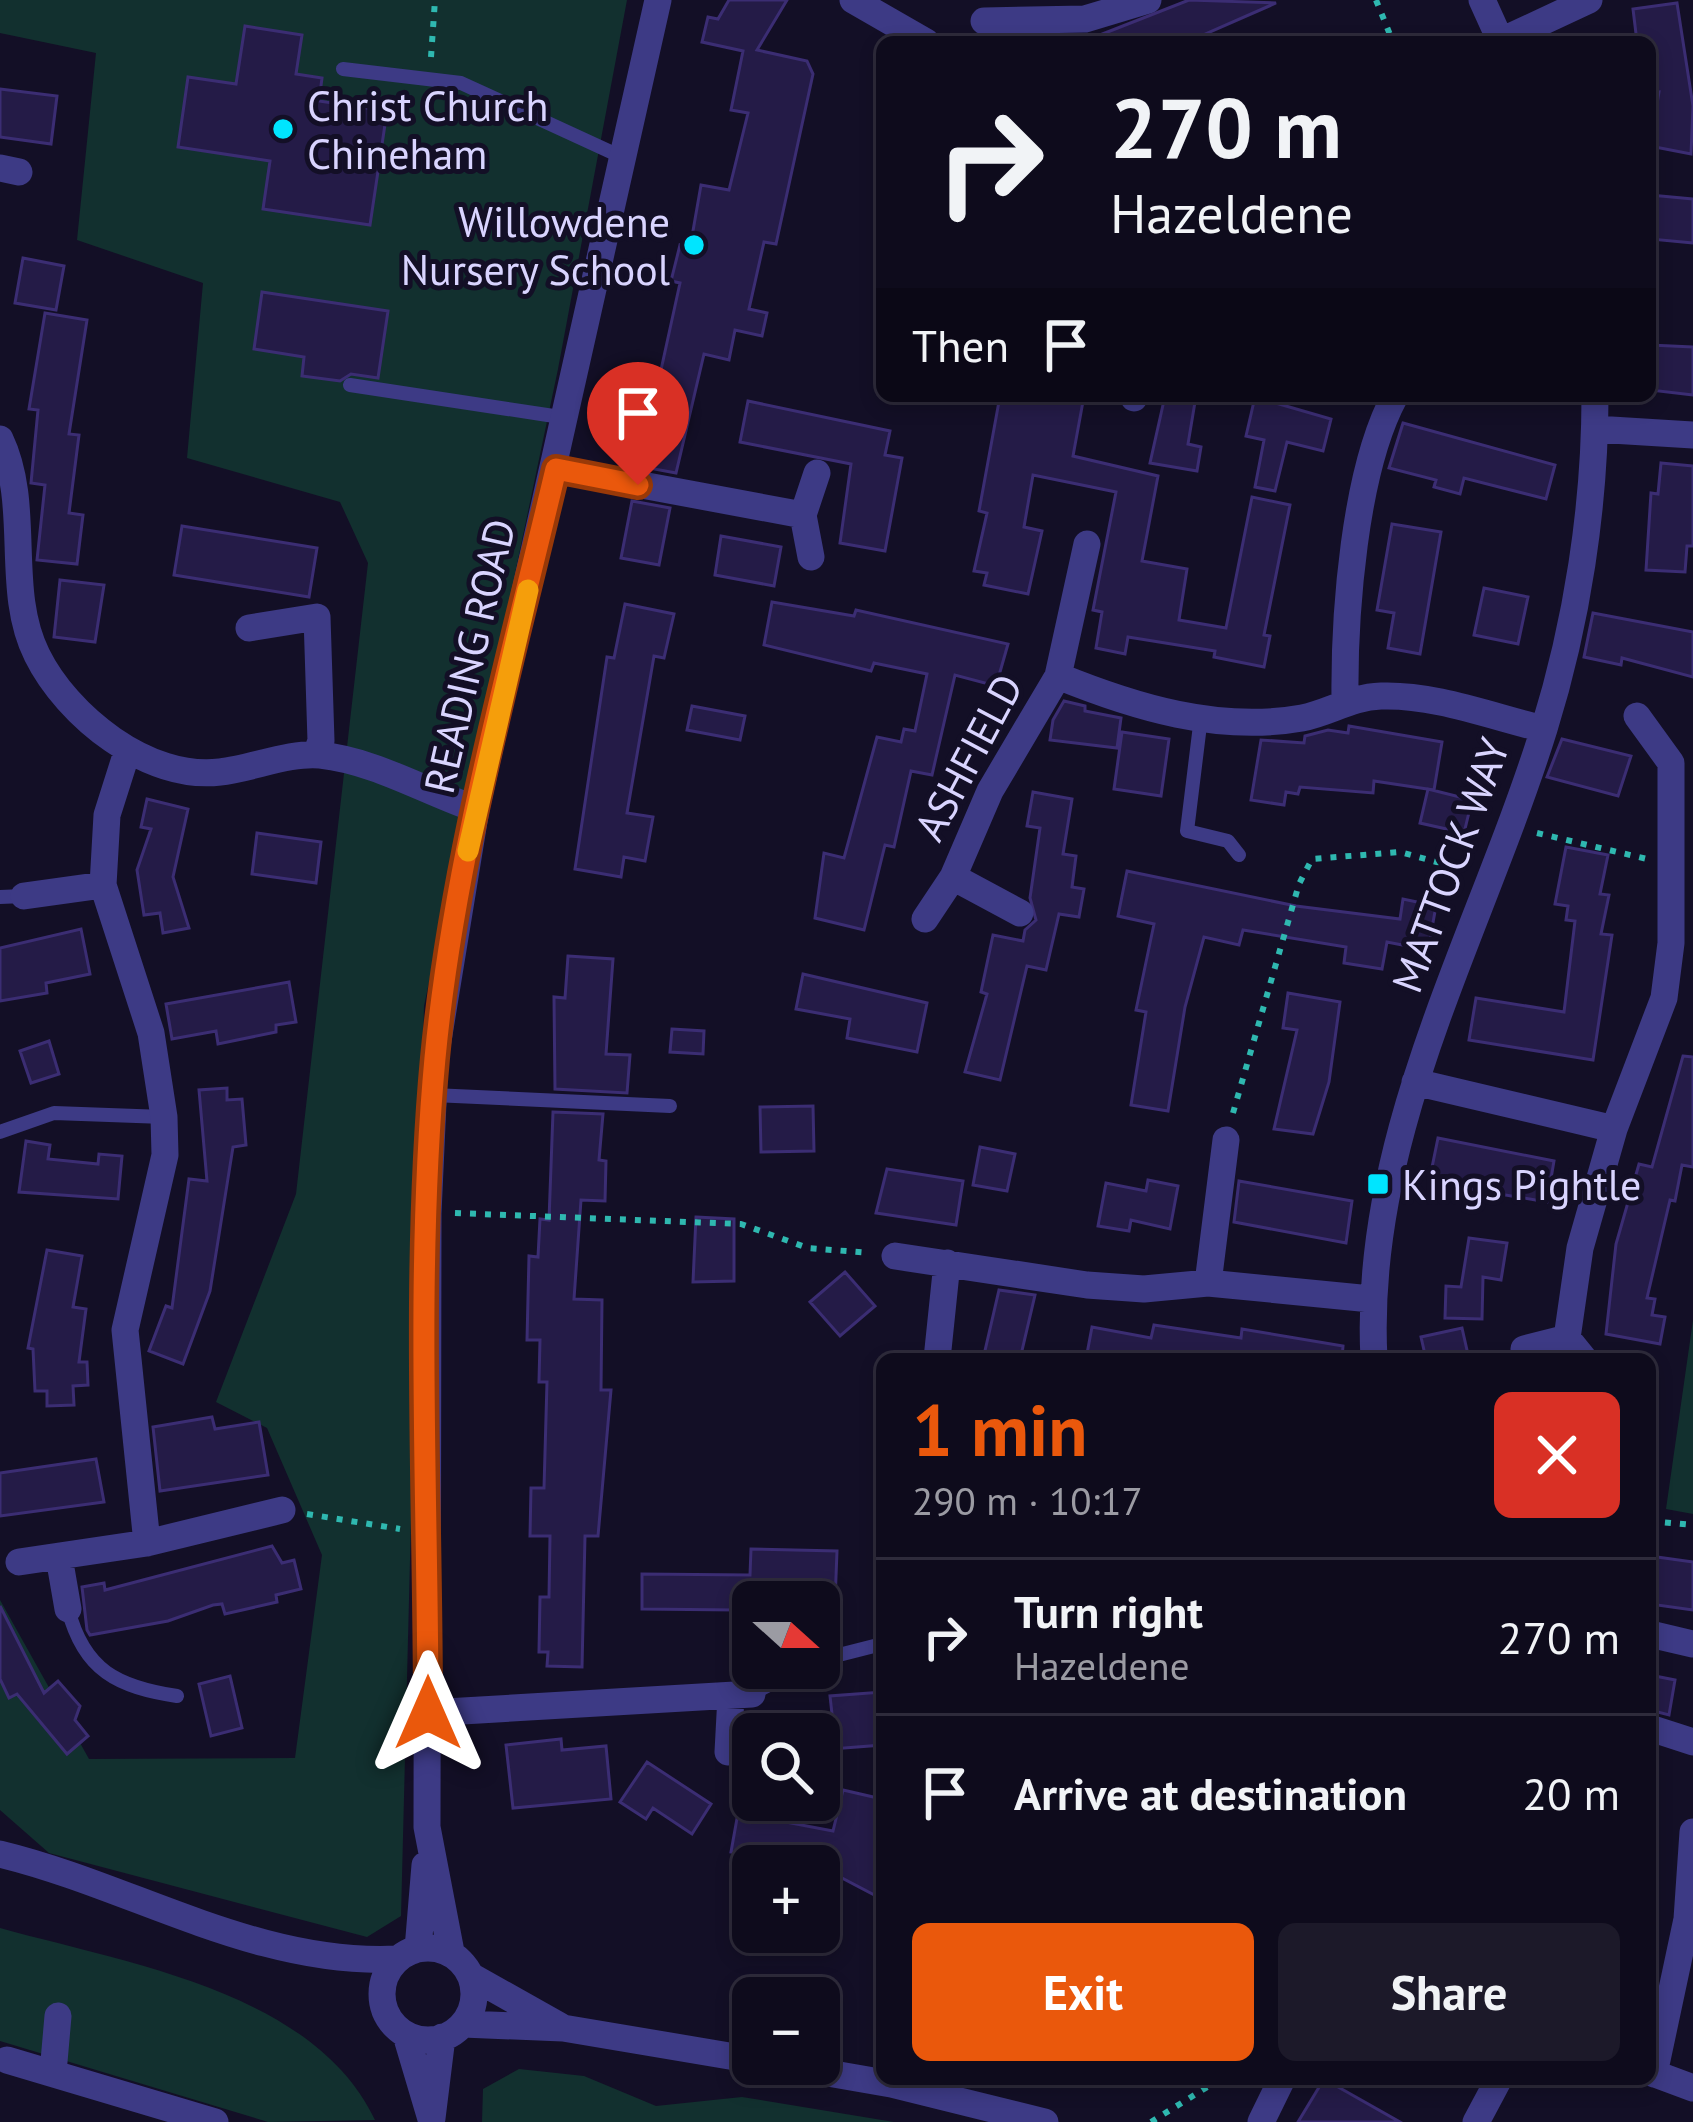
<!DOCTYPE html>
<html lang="en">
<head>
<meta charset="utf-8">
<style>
	:root { --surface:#0e0b1c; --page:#1c1929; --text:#f1f3f6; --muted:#9b9ba3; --line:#2e2b3b; --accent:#ea580c }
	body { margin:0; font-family:"PT Sans",sans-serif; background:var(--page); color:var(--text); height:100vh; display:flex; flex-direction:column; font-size:45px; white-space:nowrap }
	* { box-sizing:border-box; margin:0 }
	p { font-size:39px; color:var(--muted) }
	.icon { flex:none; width:66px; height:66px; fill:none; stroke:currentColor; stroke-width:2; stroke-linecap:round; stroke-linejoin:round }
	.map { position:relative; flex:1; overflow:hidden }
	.drawer { position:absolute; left:876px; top:1353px; width:780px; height:732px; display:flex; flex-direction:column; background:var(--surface); border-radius:18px; box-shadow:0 6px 18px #0003,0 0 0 3px var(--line) }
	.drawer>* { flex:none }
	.hud { position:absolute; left:876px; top:36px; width:780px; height:366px; border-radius:18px; box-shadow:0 6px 18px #0003,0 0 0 3px var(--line); background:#0e0b1c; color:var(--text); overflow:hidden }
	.needle { width:78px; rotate:111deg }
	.fabs { position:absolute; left:732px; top:1581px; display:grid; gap:24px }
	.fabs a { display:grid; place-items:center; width:108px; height:108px; border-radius:18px; background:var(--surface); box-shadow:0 6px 18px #0003,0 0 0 3px var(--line); font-size:60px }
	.pin { position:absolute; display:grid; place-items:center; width:102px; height:102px; color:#fff; margin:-123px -51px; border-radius:50% 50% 50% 0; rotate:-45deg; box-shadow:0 0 12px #0007 }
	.pin .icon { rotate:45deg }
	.me { position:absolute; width:132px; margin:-66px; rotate:0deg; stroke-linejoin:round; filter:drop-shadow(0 0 9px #0008) }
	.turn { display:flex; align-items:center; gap:42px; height:252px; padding:0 36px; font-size:54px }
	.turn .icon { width:156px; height:156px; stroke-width:2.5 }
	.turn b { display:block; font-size:84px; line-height:102px }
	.then { display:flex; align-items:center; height:114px; padding:0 36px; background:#0003; gap:24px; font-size:45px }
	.round { display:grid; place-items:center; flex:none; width:126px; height:126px; border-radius:18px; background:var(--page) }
	.overview { display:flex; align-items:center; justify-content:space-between; height:204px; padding:0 36px }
	h1 { font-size:72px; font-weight:700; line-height:90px; color:var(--accent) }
	.primary-button { display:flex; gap:24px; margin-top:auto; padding:24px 36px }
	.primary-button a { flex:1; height:138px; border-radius:18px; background:var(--accent); color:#fff; font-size:48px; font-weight:700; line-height:138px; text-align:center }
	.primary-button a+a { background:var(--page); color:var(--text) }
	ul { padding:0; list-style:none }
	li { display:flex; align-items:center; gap:36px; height:156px; padding:0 36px; border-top:3px solid var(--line) }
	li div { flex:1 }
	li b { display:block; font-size:45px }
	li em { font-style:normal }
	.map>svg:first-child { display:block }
</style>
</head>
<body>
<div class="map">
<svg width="1693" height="2122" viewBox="0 0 1693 2122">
	<rect width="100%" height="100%" fill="#130f26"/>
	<path fill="#12302f" d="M0,0H627L558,369L424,1006L401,1916L367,1937L49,1853L0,1810V1600L89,1759L295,1758L322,1555L267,1428L216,1402L296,1194L368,563L340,502L187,458L203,283L77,240L96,53L0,33Z
		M1693,1320V1514L1666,1509Z
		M0,1928C125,1963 314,1991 375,2120L268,2122L0,2041Z
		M519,2069L584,2076L656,2106L742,2097L894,2122H482L483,2089Z"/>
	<path fill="#241b47" stroke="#3b2d73" stroke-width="3" d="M729,0H787L757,50L807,61L813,74L776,244L764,242L749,309L767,313L762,336L735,330L729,360L704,354L676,473L638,466L635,458L644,410L652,411L680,283L671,281L680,245L690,248L701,185L729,190L748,113L731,110L743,51L702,42L708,17L718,19Z
		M1189,0L1276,3L1187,42H1082Z
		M1677,3L1693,106L1691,154L1650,146L1659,92L1650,93V42H1637L1633,9Z
		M245,26L302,35L296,74L322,78L319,101L387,111L370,225L263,209L270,161L178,147L188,77L236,84Z
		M0,89L57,96L51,144L0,137Z
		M1650,195L1693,199V243L1650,239Z
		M23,258L64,266L56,310L15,303Z
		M262,292L388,311L378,378L351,374L340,381L302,376L304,357L254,349Z
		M45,313L87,320L69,434L79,435L69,513L83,515L77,564L37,560L45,485L31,483L38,410L29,409Z
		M1650,345L1693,347V395L1650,390Z
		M1000,396H1084L1073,456L1158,476L1142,561L1187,569L1179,620L1226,628L1252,497L1290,505L1264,635L1270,636L1264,667L1214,657L1215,651L1128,637L1125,654L1096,648L1102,612L1093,610L1116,492L1033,475L1024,527L1042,531L1028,594L984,585L987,573L974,571L987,513L979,511Z
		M1165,396H1196L1188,444L1201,447L1197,471L1150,463Z
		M1255,397L1331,419L1323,451L1287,442L1275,491L1255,487L1264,440L1246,436Z
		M748,401L890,431L885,455L902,458L885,551L840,543L851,464L740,442Z
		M1403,423L1555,465L1546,499L1464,478L1460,494L1434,487L1436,480L1389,468Z
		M1661,463L1693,466V546H1687L1685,572L1646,570L1651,493L1658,494Z
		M632,501L670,508L659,565L621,558Z
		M1392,524L1441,532L1420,654L1388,648L1394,613L1377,610Z
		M182,526L317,548L309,597L174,575Z
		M721,536L781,547L774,586L715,575Z
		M60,580L104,585L95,642L54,637Z
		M1484,588L1528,597L1518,644L1474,635Z
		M772,602L854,616L856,610L1008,644L996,686L955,675L932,775L911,771L894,847L885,845L864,930L815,918L824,853L844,858L877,737L901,742L904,729L915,731L927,674L874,663L871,671L764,645Z
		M625,604L674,614L664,658L654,656L627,813L653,817L645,861L624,857L621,877L575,869L607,657L614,658Z
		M1593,613L1693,632V677L1622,658L1621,665L1584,657Z
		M1064,701L1085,706V711L1121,718L1117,748L1050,740L1053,720Z
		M692,706L745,716L740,740L687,730Z
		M1349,726L1442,742L1434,790L1374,781L1373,793L1300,787L1298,794L1286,792L1284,805L1251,800L1261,740L1304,743L1305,736L1328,730L1348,733Z
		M1122,732L1169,739L1161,796L1114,789Z
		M1562,739L1631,756L1618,796L1547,777Z
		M1428,789L1472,800L1464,833L1420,823Z
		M1033,792L1072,799L1063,854L1076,856L1072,887L1084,889L1079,917L1059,914L1046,970L1027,966L1000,1080L965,1072L987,994L981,992L993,935L1023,941L1025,930L1036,920L1030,898L1040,828L1027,826Z
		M147,799L188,809L173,877L189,928L163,933L160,913L144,915L137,870L151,829L141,827Z
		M257,833L321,842L316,883L252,874Z
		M1566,847L1608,855L1600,894L1609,895L1601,934L1612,935L1593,1060L1469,1040L1476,998L1564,1012L1575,921L1566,920L1568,906L1555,904Z
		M1127,871L1296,906L1400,919L1403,899L1436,906L1428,950L1387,942L1382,969L1344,963L1346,947L1243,930L1239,945L1204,937L1185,1007L1168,1111L1131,1105L1146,1012L1136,1010L1154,924L1118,916Z
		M81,929L90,974L46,983L47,993L0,1001V948Z
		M568,956L613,959L606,1054L630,1055L627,1093L555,1089L554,997L565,998Z
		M803,974L927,1003L917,1052L847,1038L850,1019L796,1009Z
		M289,982L296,1022L276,1025V1032L218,1044L216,1031L172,1039L166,1004Z
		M1288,993L1340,1002L1329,1082L1313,1134L1274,1129L1297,1030L1283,1028Z
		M672,1029L704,1031L703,1054L670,1052Z
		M49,1041L59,1074L31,1083L20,1051Z
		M1683,1056L1693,1057V1167L1682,1165L1675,1201L1670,1200L1647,1298L1655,1299L1652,1315L1665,1317L1660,1344L1606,1334L1616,1244L1639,1164L1652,1167Z
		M227,1088V1100L242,1099L246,1145L233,1147L210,1291L183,1364L149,1351L166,1306L172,1308L189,1179L207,1181L199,1090Z
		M813,1106L814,1151L761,1152L760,1107Z
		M553,1112L603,1114L599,1160L606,1161L605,1201L581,1200L574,1299L602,1300L601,1390H611L598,1536H585L582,1667L547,1666L548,1652H539L540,1597H549L550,1536H530L531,1488H544L547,1382H539L540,1340H527L529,1256L538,1257L540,1219L549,1220Z
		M1438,1138L1554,1161L1547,1202L1429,1182Z
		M26,1141L50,1145L48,1159L98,1164L99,1154L122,1156L118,1199L19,1192Z
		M980,1147L1015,1154L1007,1191L973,1185Z
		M887,1169L963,1181L956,1225L876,1213Z
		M1148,1180L1178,1186L1170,1229L1131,1220L1129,1231L1098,1226L1106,1183L1146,1191Z
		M1239,1181L1352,1201L1346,1243L1234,1222Z
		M696,1217L734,1219V1281L693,1282Z
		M1469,1238L1507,1243L1501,1280L1483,1277L1482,1319L1445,1318L1446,1286L1461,1287Z
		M47,1250L82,1256L73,1307L86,1309L79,1362H87L88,1385L73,1386L74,1405L47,1406V1391H35L33,1349L28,1348Z
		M845,1272L875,1306L840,1336L810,1302Z
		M999,1290L1035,1295L1020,1359L984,1355Z
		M1154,1325L1241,1338L1242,1329L1343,1346L1342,1359H1086L1092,1327L1151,1338Z
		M1462,1328L1469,1359H1426L1421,1337Z
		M212,1417L215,1429L259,1422L268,1475L160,1491L153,1427Z
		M96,1459L104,1502L0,1516V1473Z
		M272,1546L282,1563L294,1560L301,1589L276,1595L277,1602L225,1614L222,1604L213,1605L168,1621L90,1635L87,1630L82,1587L104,1583L105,1590Z
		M751,1549L837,1551L835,1602H737L736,1610L642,1609V1574L750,1575Z
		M1650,1556L1693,1562V1610L1650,1604Z
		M0,1606L44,1693L58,1681L80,1706L75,1720L88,1736L67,1754L17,1694L9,1698L0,1679Z
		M1650,1675L1675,1680L1669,1715L1650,1710Z
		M230,1676L242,1728L211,1736L199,1684Z
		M882,1692V1745L819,1750V1715L832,1714L830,1696Z
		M561,1739L562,1750L606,1746L611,1799L513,1808L506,1745Z
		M647,1762L711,1804L692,1834L653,1808L646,1819L620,1802Z
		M843,1790L882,1799V1899L819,1866L731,1852L738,1813L833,1831Z
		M1324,2079L1400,2122H1298Z"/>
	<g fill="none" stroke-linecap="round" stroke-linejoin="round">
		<path stroke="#2fb8b0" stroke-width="6" stroke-dasharray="6 9" stroke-linecap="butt" d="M1376,0L1393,42
			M431,57L435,0
			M1540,396L1566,398
			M1537,833L1647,859
			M1233,1113L1299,884L1312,859L1400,852L1462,869
			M455,1213L741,1224L808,1248L870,1253
			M307,1514L400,1529
			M1650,1521L1693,1525
			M1151,2122L1220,2079"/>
		<path stroke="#3d3a85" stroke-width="14" d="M343,69L461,83L624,158
			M350,385L567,418
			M1201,717L1187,831L1228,841L1239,855
			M0,897L24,896
			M433,1095L670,1106
			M0,1132L54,1113L164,1117
			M68,1609C84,1671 118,1687 177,1696
			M819,1660L882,1644
			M752,1694L801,1668"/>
		<path stroke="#3d3a85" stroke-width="27" d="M853,0L926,42
			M1482,0L1501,42
			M984,21L1085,19L1148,0
			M1501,41L1589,0
			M0,168L19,172
			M1134,398L1135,396
			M1595,429L1693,435
			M0,439C32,506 4,589 37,655C67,716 148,781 220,772C250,769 290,752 320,755C375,761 424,791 476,809
			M556,469L803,515
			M811,557L803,515L817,473
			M249,628L317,617L321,741L316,754
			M1058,676C1134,707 1219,733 1302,718C1329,713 1351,697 1381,696C1434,694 1493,717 1544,729
			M1345,700C1344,616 1354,471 1395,396
			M127,752L107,815L103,885L151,1033L164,1117L165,1155L125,1330L147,1543
			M953,877L1020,913
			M24,896L103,885
			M925,919L953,877L990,791L1058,676L1087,544
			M1415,1082L1614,1129
			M895,1256L1087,1285L1144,1289L1208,1283L1371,1299
			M1208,1283L1226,1140
			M1567,1338L1580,1248L1614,1129L1664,998L1671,943V763L1637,716
			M1524,1349L1567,1338L1584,1359
			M937,1359L947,1263
			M1374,1359C1362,1135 1479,937 1544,729C1577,623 1595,507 1595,396
			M59,1557L68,1609
			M19,1562L147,1543L282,1510
			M1650,1634L1693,1644
			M428,1713L752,1694
			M1650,1728L1693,1742
			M728,1752L731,1696
			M0,1854C132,1886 256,1966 397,1959
			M382 1994a46 46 0 1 1 92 0a46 46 0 1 1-92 0Z
			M418,1949L425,1865
			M451,1952L427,1827L428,1213L435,1059L476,809L658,0
			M471,1976L560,2026
			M463,2024L563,2028L753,2060
			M406,2035L431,2119
			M7,2060L215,2122
			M776,2064L891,2084L1045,2122
			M1650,2072L1693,2088
			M53,2073L58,2016
			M1654,2074L1687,1919L1693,1832
			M432,2118L442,2037
			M1261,2122L1282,2079
			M1476,2122L1499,2079"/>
	</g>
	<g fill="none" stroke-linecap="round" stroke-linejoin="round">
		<g stroke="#983908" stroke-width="30">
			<path id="route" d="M428,1713C428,1496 415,1274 435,1058C454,859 510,663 556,469L638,485"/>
		</g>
		<use href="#route" stroke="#ea580c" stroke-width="21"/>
		<path stroke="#f59e0b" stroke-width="21" d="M468,851L528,590"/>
	</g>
	<g fill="#00e5ff" stroke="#130f26" stroke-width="4.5">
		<circle cx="283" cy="129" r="12"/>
		<circle cx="694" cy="245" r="12"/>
		<rect x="1366" y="1172" width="24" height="24" rx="6"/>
	</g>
	<g text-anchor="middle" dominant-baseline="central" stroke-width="10" stroke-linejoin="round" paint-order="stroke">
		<g font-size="42" fill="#d9d4ff" stroke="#130f26" text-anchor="start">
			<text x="307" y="105">Christ Church<tspan x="307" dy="48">Chineham</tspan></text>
			<text x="670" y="221" text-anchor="end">Willowdene<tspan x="670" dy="48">Nursery School</tspan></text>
			<text x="1402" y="1184">Kings Pightle</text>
		</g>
		<g font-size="42" fill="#d9d4ff" stroke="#130f26">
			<text transform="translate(469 656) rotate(-77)">READING ROAD</text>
			<text transform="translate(968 757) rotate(-62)">ASHFIELD</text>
			<text transform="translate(1450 865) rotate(-70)">MATTOCK WAY</text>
		</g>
	</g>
</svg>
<div class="fabs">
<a><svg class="needle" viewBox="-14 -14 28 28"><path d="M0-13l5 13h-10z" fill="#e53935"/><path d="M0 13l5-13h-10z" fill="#9b9ba3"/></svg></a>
<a><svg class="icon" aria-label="search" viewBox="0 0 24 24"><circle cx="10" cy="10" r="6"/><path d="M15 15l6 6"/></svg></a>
<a>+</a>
<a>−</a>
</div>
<div class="pin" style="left:638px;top:485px;background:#d93025"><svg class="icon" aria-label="arrive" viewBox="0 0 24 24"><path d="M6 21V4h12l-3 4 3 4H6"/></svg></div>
<svg class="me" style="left:428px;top:1713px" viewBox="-20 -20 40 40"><path d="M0-17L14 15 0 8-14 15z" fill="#ea580c" stroke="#fff" stroke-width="4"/></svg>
<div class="hud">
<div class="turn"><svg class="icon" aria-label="right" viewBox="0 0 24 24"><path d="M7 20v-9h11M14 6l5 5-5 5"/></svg><div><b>270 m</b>Hazeldene</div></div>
<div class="then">Then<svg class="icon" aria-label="arrive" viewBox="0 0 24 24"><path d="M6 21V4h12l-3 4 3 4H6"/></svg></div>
</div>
<section class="drawer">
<div class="overview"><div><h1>1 min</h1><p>290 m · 10:17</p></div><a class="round" style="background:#d93025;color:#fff"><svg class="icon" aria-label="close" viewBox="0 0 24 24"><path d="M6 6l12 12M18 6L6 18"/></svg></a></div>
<ul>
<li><svg class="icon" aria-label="right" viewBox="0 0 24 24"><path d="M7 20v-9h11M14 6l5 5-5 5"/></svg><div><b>Turn right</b><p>Hazeldene</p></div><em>270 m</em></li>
<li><svg class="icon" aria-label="arrive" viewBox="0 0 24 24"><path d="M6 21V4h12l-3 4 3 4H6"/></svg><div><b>Arrive at destination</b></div><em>20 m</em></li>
</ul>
<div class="primary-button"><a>Exit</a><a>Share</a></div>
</section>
</div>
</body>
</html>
